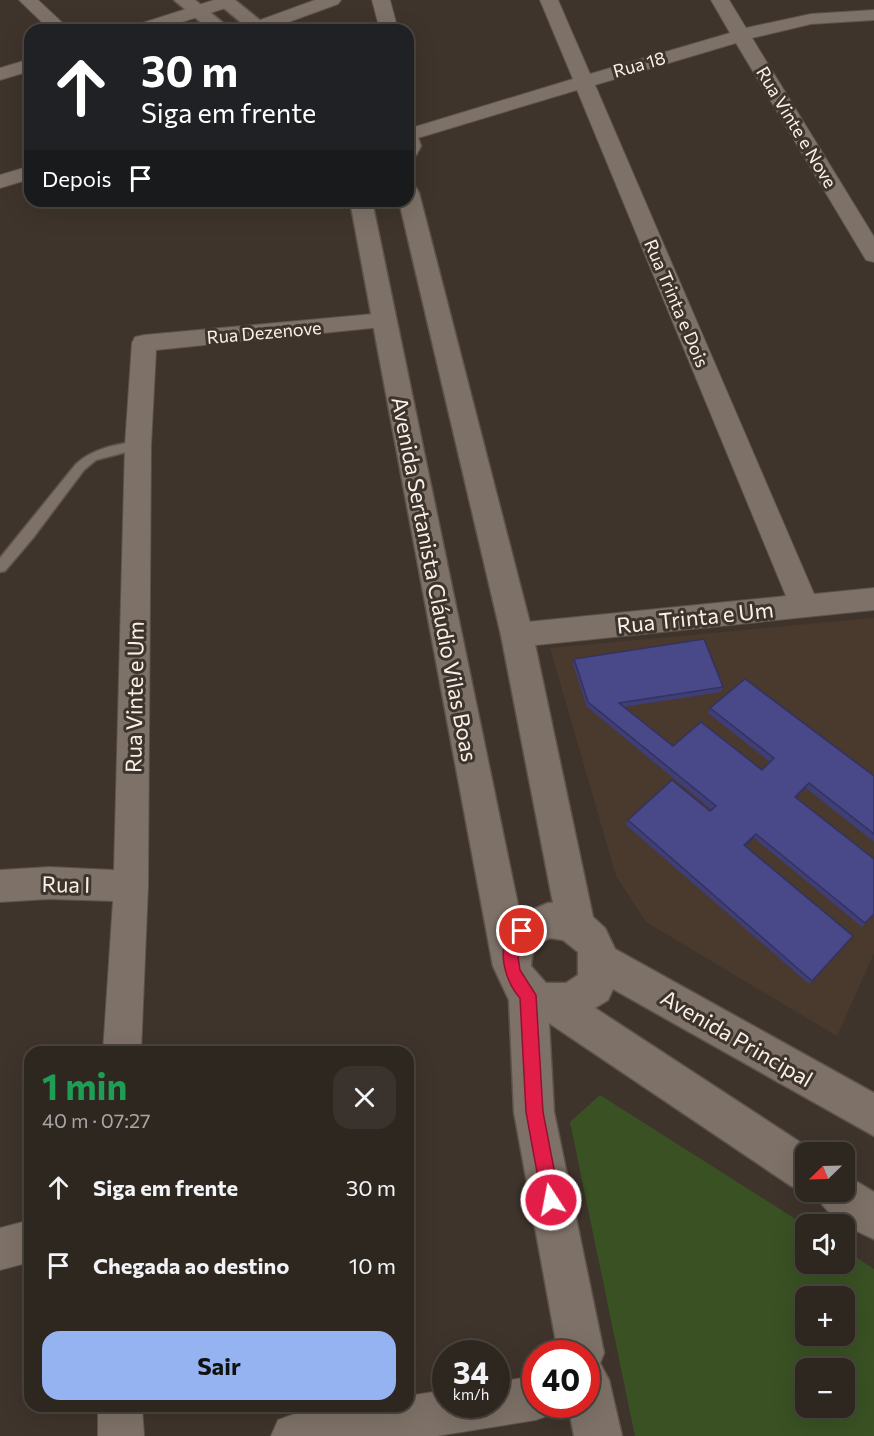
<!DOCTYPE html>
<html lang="pt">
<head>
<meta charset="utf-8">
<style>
	:root { --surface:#2e2720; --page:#3a332d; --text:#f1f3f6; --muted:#a7a5a5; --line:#49443e; --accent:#95b2f1 }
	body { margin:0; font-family:Commissioner,sans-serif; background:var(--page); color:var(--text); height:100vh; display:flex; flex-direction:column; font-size:22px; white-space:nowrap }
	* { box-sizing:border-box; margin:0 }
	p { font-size:20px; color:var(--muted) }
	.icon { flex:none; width:33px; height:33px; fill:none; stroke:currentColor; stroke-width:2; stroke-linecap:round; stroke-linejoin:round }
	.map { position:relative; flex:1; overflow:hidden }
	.sheet { position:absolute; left:24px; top:1046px; width:390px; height:366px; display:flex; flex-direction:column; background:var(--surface); border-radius:18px; box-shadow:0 6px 24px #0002,0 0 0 2px var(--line) }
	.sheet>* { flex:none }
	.hud { position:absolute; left:24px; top:24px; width:390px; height:183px; border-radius:18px; box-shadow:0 6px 24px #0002,0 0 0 2px var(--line); background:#202124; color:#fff; overflow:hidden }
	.needle { width:39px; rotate:247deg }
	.buttons { position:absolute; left:795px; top:1142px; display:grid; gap:12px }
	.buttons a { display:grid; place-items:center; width:60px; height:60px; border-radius:12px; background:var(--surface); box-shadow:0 6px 24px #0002,0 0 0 2px var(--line); font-size:30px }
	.speed { position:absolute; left:432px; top:1340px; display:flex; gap:12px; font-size:30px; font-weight:700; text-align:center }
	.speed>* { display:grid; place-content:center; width:78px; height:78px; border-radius:50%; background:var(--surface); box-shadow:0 6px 24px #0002,0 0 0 2px var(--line); line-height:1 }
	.speed small { font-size:15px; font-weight:400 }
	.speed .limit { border:9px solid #d22; background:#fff; color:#111 }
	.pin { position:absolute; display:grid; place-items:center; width:51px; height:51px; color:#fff; margin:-26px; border:3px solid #fff; border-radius:50%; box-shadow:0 2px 6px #0007 }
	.me { position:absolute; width:66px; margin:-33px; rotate:349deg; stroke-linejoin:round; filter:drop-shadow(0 0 4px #0008) }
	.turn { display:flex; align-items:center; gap:21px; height:126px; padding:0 18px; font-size:27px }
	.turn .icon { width:78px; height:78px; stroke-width:2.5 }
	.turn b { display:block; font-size:42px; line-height:51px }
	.then { display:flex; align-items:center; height:57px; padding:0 18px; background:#0003; gap:12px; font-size:22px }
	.round { display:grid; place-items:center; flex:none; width:63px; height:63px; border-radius:18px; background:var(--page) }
	.summary { display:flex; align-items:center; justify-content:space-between; height:102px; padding:0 18px }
	h1 { font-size:36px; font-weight:700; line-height:45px; color:#1e9e55 }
	.action { display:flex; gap:12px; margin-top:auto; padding:12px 18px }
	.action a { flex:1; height:69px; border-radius:18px; background:var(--accent); color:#111; font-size:24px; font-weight:700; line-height:69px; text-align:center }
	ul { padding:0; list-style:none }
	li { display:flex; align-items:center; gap:18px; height:78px; padding:0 18px }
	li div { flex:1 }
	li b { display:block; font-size:22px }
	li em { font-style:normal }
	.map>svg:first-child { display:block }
</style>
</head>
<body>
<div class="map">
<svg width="874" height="1436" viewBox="0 0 874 1436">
	<rect width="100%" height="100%" fill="#3e342b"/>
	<path fill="#4a3a2d" d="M874,618V953L837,1036L646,922L616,876L550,648Z"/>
	<path fill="#395123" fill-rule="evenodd" d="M600,1095L805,1225L806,1263H844L845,1250L874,1269V1436H635L570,1122ZM806,1296H844V1335H806ZM806,1368H844V1407H806Z"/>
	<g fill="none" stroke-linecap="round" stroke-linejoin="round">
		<g stroke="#5c534b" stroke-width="3">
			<path id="service" d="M138,441L144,445L142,448L96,460L84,470L33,538L5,571L0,572V558L76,464C94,448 115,445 138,441Z"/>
		</g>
		<g stroke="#5c534b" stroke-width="2">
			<path id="minor" d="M19,0H38L70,30H50Z
				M214,0L235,2L232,6L157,30H130L133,26Z
				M315,0H341L338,4L267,30H251L249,27L252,23Z
				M372,0H390L398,30H380Z
				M540,0H558L590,74L730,33L711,0H729L746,28L811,14L874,10V20L811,24L752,38L874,237V262L866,260L863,255L736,43L595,85L814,594L874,588V610L517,647L506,643L502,635L506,627L517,623L786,596L577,90L408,141V129L573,79Z
				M30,59V71L0,80V68Z
				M30,166V179L0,188V175Z
				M384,313L392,316L396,321L392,326L156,350L151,445L148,886L141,1052H103L113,901L49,899L0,902V870L49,867L114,870L125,445L132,343L135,337L144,335Z
				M30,1220V1262L0,1270V1228Z
				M536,1376V1404H556L552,1414L536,1420L437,1436H271L278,1420C319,1403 364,1406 408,1406V1396L446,1390V1404H496V1382Z
				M98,1406H142L144,1436H98Z"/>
		</g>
		<g stroke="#5c534b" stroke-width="3">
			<path id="tertiary" d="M174,0H195L232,30H210Z
				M214,0H235L272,30H250Z
				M408,131L416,132L421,146L416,155L408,156Z
				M408,186L416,188L419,193L533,635L593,917L605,928L615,949L874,1093V1136L613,989L608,1000L595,1008L815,1152H806V1191H809L806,1192L791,1186L549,1023L554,1112L604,1353L600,1363L609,1380L622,1436H574L568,1404H586V1353H558L514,1112L509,1000L493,966L350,201H372L520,915L548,903H553L501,635L399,201H408ZM550,938L563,940L578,952V975L566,983H546L531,966C532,950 536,945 550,938Z
				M844,1174L874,1192V1239C851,1229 824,1215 814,1191H844Z"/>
		</g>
		<use href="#service" fill="#7e7268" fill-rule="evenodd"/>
		<use href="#minor" fill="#7e7268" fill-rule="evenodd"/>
		<use href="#tertiary" fill="#7e7268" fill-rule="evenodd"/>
	</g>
	<path fill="#3f3e76" d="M574,659L723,687L721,692L624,707L673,746L762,770L770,762L708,713L710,708L874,776V840L873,841L806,788L796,798L874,914L862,927L754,838L745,846L850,940L809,984L626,825L628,820L710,811L712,810L587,707L573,664Z"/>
	<path fill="#333260" d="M809,783L806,788L792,802L795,797Z
		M756,834L754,838L742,850L744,845Z"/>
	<path fill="#494889" stroke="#333260" stroke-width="1.5" d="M704,639L723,687L619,703L673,746L701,722L762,770L774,758L710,708L745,679L874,776V834L809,783L795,797L874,859V914L865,923L756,834L744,845L853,936L812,981L628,820L672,780L710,811L716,806L588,702L574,659Z"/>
	<path fill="#e11d48" stroke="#92132f" stroke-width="1.5" d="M522,924L528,926L530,931L518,956L520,970L536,995L543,1112L560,1200L557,1206L551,1208L545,1206L542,1200L526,1112L520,998C503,980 492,936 522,924Z"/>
	<g text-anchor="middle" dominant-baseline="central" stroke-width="6" stroke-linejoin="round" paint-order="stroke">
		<g font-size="18" fill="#f8f1eb" stroke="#3e342b">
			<text transform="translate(639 64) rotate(-16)">Rua 18</text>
			<text transform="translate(797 127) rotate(59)">Rua Vinte e Nove</text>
			<text transform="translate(677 303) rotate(67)">Rua Trinta e Dois</text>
			<text transform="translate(264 332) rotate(-5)">Rua Dezenove</text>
		</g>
		<g font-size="22" fill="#f8f1eb" stroke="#3e342b">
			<text transform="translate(435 579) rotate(79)">Avenida Sertanista Cláudio Vilas Boas</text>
			<text transform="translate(695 617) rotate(-6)">Rua Trinta e Um</text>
			<text transform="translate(134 697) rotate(-89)">Rua Vinte e Um</text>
			<text transform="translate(66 884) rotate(1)">Rua I</text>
			<text transform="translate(737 1038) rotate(30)">Avenida Principal</text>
		</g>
	</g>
</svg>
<div class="buttons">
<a><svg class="needle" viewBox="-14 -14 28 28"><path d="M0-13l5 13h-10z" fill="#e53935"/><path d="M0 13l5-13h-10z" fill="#a7a5a5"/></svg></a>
<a><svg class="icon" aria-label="sound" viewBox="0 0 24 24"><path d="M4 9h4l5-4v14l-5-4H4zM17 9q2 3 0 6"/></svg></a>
<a>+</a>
<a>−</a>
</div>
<div class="speed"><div>34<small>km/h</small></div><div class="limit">40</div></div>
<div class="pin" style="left:522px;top:931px;background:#d93025"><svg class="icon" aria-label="arrive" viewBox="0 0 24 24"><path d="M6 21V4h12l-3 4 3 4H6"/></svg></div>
<svg class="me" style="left:551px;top:1200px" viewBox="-20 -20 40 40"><circle r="17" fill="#e11d48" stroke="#fff" stroke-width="3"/><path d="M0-11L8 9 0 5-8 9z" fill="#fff"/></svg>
<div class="hud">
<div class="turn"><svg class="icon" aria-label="ahead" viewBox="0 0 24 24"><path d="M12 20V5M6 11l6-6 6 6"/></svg><div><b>30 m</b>Siga em frente</div></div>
<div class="then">Depois<svg class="icon" aria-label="arrive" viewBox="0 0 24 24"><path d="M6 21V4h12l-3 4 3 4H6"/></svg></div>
</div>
<section class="sheet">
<div class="summary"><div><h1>1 min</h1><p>40 m · 07:27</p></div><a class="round"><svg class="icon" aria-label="close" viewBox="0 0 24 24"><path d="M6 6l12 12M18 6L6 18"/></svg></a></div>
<ul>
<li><svg class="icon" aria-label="ahead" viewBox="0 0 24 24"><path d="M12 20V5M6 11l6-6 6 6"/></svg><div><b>Siga em frente</b></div><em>30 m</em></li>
<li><svg class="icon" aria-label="arrive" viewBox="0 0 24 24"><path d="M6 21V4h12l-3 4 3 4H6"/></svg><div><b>Chegada ao destino</b></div><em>10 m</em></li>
</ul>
<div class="action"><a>Sair</a></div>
</section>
</div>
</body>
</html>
